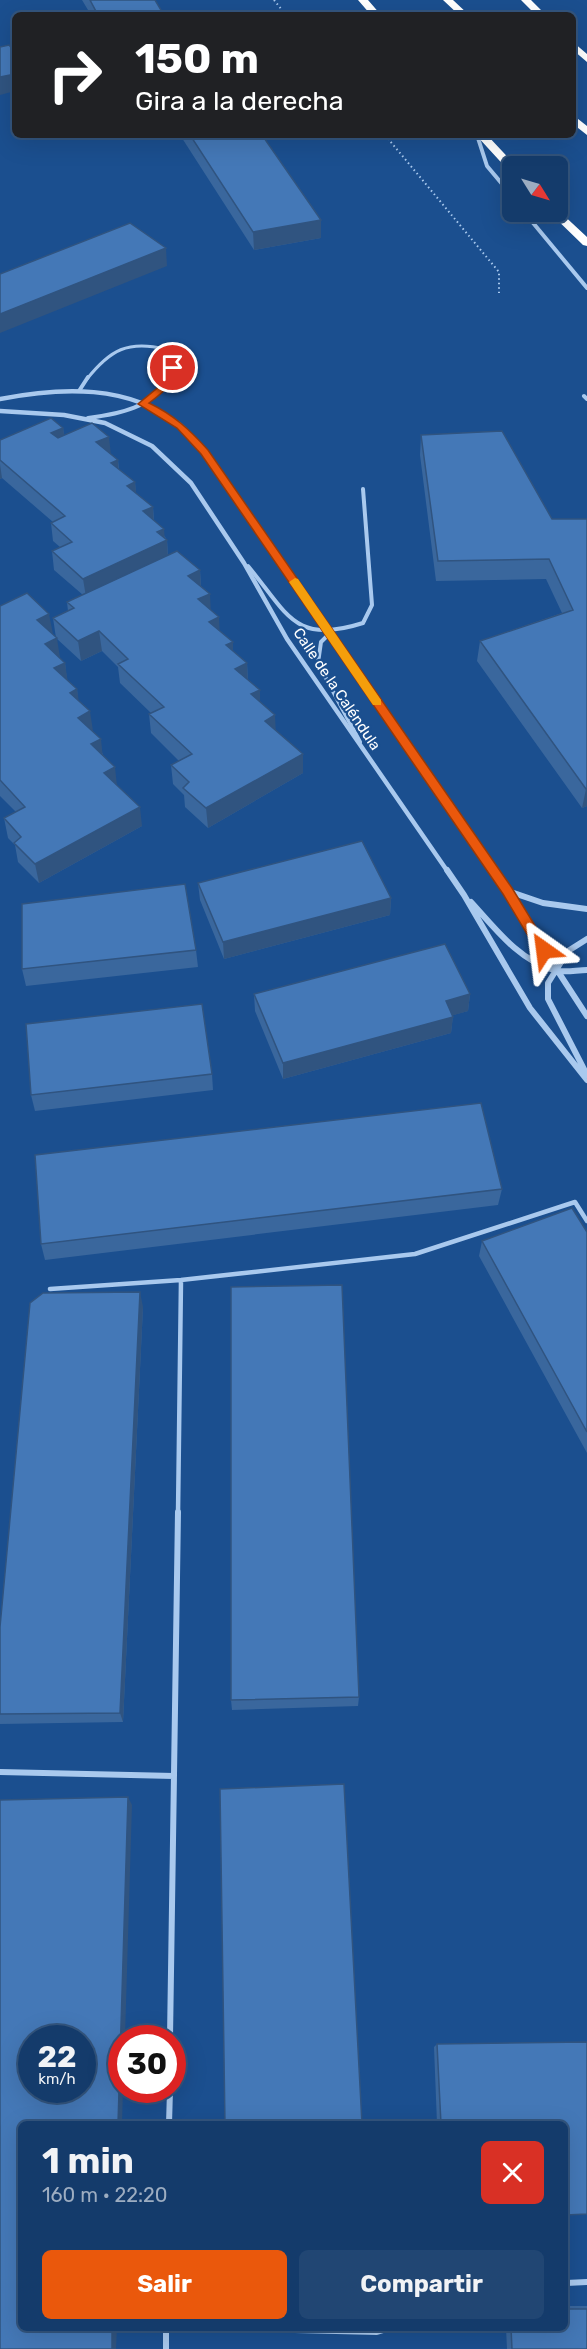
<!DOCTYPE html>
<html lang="es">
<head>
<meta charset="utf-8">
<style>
	:root { --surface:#143b6b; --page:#214673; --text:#f1f3f6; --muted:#9dadc1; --line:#33557e; --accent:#ea580c }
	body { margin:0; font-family:Rubik,sans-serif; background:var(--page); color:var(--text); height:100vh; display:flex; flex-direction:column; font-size:22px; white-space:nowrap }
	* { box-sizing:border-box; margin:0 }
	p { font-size:20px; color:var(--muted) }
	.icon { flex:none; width:33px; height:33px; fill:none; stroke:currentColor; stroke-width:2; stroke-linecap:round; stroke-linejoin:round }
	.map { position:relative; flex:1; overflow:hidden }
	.sheet { position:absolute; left:18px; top:2121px; width:550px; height:210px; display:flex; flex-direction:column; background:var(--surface); border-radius:9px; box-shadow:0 6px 24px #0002,0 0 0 2px var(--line) }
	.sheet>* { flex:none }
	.banner { position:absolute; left:12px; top:12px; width:564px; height:126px; border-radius:9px; box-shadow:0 6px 24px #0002,0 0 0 2px var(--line); background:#202124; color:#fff; overflow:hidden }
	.needle { width:39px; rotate:127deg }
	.buttons { position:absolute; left:502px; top:156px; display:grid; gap:12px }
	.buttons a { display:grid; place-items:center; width:66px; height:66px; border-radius:9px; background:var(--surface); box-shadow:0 6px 24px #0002,0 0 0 2px var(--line); font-size:30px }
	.speed { position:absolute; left:18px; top:2025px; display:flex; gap:12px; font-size:30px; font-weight:700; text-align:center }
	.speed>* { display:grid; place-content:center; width:78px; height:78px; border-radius:50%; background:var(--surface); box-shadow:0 6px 24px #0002,0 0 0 2px var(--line); line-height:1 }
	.speed small { font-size:15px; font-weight:400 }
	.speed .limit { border:9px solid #d22; background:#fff; color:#111 }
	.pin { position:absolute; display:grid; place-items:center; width:51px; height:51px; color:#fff; margin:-26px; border:3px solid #fff; border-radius:50%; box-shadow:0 2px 6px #0007 }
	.me { position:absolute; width:66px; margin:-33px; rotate:329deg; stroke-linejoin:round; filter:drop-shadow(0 0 4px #0008) }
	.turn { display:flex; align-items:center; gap:21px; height:126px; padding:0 24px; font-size:27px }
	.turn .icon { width:78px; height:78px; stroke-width:2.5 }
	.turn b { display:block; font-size:42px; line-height:51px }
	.round { display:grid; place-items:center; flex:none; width:63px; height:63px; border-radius:9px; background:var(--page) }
	.headline { display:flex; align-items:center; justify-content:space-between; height:102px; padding:0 24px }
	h1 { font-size:36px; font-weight:700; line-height:45px }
	.primary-button { display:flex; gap:12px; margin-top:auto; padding:12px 24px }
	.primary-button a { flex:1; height:69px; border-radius:9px; background:var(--accent); color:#fff; font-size:24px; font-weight:700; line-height:69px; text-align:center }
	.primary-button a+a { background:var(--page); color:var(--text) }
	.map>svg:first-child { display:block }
</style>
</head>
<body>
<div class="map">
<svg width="587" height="2349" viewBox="0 0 587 2349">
	<rect width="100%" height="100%" fill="#1b4f8f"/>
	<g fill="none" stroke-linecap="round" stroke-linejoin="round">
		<path stroke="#a9c9ee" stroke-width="2" stroke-dasharray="1.5 3" stroke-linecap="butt" d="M274,0L286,15
			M385,135L499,272V293"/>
		<path stroke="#a9c9ee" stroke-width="3" d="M87,379C110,350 128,340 165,349C170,360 172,367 168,379"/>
		<path stroke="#a9c9ee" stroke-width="4" d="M79,391L88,377
			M584,396L587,399
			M88,418C119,414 153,408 169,377
			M248,566C288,614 294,645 363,623L372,605L363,489
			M330,633L321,642L318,663L360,742"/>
		<path stroke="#a9c9ee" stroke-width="4.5" d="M50,1289L181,1280L415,1254L575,1202L587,1221
			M178,1514L181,1280"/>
		<path stroke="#a9c9ee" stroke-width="6" d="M0,1772L174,1776
			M170,2038L178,1512
			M169,2124L170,2090
			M566,2283L587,2282
			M166,2328V2349
			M219,2328L377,2332L390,2328"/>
		<path stroke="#a9c9ee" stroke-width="4" d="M477,135L487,166L513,197
			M524,212L587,288"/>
		<path stroke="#a9c9ee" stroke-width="4.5" d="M0,399C61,387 129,384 180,425C189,433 197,443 205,452L493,872
			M0,411L64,415L105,423L152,446L191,483L244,563L287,639L448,872"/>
		<path stroke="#a9c9ee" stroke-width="6" d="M447,870L464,895L530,1008L587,1080
			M492,870L587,1016
			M508,891L543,903L587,909
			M471,902C494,927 519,961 554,970C564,973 576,970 587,970
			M587,939L568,951L548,983V999L587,1075"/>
		<path fill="#fff" fill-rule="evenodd" d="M358,0H368L381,15H371Z
			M443,0H453L469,15H459Z
			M521,0H531L546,15H536Z
			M573,42L587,54V62L573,50Z
			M573,115L587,126V135L573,124Z
			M476,135H487L516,166H513V172L509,171Z
			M558,210L587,237V246L583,245L549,212Z"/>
	</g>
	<path fill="#3a679d" d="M82,0H155L164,15H91Z
		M180,135H262L321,220V238L254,250Z
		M63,428L64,435L111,454L118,460L119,469L135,482L136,494L153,507L154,520L167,540L168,555L200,570L201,586L210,594V610L219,631L233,651L247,663L248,680L260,690V702L275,715V730L303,773L208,828L185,807L184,795L173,784L171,765L179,761L151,733L149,714L151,713L120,683L118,667L102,651L81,661L56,638L53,618L68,611L67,602L83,595L54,570L52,551L60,547L53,541L51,523L53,522L2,478L0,479V440Z
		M421,435L552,519H587V806L582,808L477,661L480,641L562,613L546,579L436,581L420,455Z
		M0,606L52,634L60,658L65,663L67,681L77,689L78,700L117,785L142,826L39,883L18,862L15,845L8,838L4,818L16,812L0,796Z
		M198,883L391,898L390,915L224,959L200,900Z
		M196,950L198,967L26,986L22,969Z
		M254,994H470L468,1011L453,1015L451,1033L283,1079L255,1011Z
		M212,1074L213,1090L35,1111L31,1095Z
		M502,1189L498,1205L45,1260L41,1244Z
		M587,1232V1453L479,1256L482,1241Z
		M143,1307L123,1722L0,1724V1627Z
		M359,1697L358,1706L232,1710L231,1700Z
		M437,2044L566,2124H437L434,2047Z
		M566,2306H587V2349H507L506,2328H566Z"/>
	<path fill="#305480" d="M15,74V91L0,95V77Z
		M321,220V238L254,250L253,232Z
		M166,248L167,266L0,333V314Z
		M63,428L66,446L51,433Z
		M109,437L111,455L96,442Z
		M118,460L119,478L111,463Z
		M0,464L2,478L0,479Z
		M135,482L137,500L127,486Z
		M153,507L154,525L143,511Z
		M164,529L165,541L167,540L168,558L86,597L83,579Z
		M200,570L201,590L188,576Z
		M210,594L211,614L198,599Z
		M49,614L53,634L37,620Z
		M219,617L220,637L209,622Z
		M99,631L102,651L81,661L78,641Z
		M57,638L60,658L45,644Z
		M233,642V662L226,645Z
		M65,663L68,683L54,668Z
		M247,663L248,683L235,669Z
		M77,689L80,709L70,693Z
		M260,690V709L251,694Z
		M90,711L93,731L81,737L78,718Z
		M275,715L276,735L265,721Z
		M101,739L103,759L91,744Z
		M303,754V773L208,828L206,808Z
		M115,767L117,786L104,773Z
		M586,789H587V806L582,808Z
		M140,807L142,826L39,883L35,864Z
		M391,898L390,915L224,959L223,942Z
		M470,994L468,1011L444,1018L446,1001Z
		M453,1017L451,1033L283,1079V1063Z
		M140,1292L143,1307L123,1722L120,1713Z
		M128,1797L132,1805L125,2038H122V2090H123L122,2124H118Z
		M112,2328H117L116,2349H112Z"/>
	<path fill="#4478b7" stroke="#305480" stroke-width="1.5" fill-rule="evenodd" d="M90,0H155L164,15H98Z
		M9,45L15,52V74L0,77V47Z
		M190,135H262L321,220L253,232Z
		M130,223L166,248L0,314V274Z
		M51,418L63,428L51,433L58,438L92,423L109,437L96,442L118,460L111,463L135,482L127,486L153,507L143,511L164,529L157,532L167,540L83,579L52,551L72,542L51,523L65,516L0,460V440Z
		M502,431L552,519H587V789H586L480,641L573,610L549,559L438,561L421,435Z
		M177,551L200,570L188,576L210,594L198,599L219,617L209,622L233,642L226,645L247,663L235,669L260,690L251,694L275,715L265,721L303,754L206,808L183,788L189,782L171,765L192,754L149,714L164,707L118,664L128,659L99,631L78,641L53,618L74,608L67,602Z
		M27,593L49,614L37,620L57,638L45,644L65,663L54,668L77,689L70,693L90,711L78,718L101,739L91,744L115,767L104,773L140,807L35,864L14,843L21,837L4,818L25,807L0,780V606Z
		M362,841L391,898L223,942L198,883Z
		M185,884L196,950L22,969V904Z
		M445,944L470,994L446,1001L453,1017L283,1063L254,994Z
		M202,1004L212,1074L31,1095L26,1024Z
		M481,1103L502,1189L41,1244L35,1155Z
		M572,1208L587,1232V1432L482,1241Z
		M342,1285L359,1697L231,1700V1287Z
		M140,1292L120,1713L0,1714V1627L30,1303L43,1293Z
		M344,1784L362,2124H225L220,1789Z
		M128,1797L118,2124H21V2328H112V2349H0V1800ZM32,2038H82V2090H32Z
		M587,2042V2214L566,2215V2124H441L437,2044Z
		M566,2309H587V2349H512L511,2328H566Z"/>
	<path fill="#ea580c" stroke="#983908" stroke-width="1.5" d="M170,366L178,368C174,384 162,393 149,403C174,415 190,430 208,450L512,888L548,947L550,950L548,954H539L503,894L201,454L177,428L138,404L161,385Z"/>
	<path fill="#f59e0b" d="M295,578L298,579L381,700V705H373L289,582Z"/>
	<g text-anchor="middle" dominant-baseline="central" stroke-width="4.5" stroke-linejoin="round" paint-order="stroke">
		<g font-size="15" fill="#fff" stroke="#1b4f8f">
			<text transform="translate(337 689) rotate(56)">Calle de la Caléndula</text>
		</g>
	</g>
</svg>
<div class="buttons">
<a><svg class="needle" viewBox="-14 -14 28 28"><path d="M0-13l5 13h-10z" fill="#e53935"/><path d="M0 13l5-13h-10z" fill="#9dadc1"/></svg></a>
</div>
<div class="speed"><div>22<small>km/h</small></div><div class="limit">30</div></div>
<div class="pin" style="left:173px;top:368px;background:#d93025"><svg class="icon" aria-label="arrive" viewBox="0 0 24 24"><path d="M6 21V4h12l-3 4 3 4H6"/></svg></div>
<svg class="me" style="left:544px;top:950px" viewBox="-20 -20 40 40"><path d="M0-17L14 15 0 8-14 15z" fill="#ea580c" stroke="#fff" stroke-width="4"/></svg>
<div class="banner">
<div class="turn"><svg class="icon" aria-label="right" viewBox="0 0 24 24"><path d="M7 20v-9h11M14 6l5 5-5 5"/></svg><div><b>150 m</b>Gira a la derecha</div></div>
</div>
<section class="sheet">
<div class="headline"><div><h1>1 min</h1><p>160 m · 22:20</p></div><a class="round" style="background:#d93025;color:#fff"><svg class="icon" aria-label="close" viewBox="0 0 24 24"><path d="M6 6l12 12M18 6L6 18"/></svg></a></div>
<div class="primary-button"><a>Salir</a><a>Compartir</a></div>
</section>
</div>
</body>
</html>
